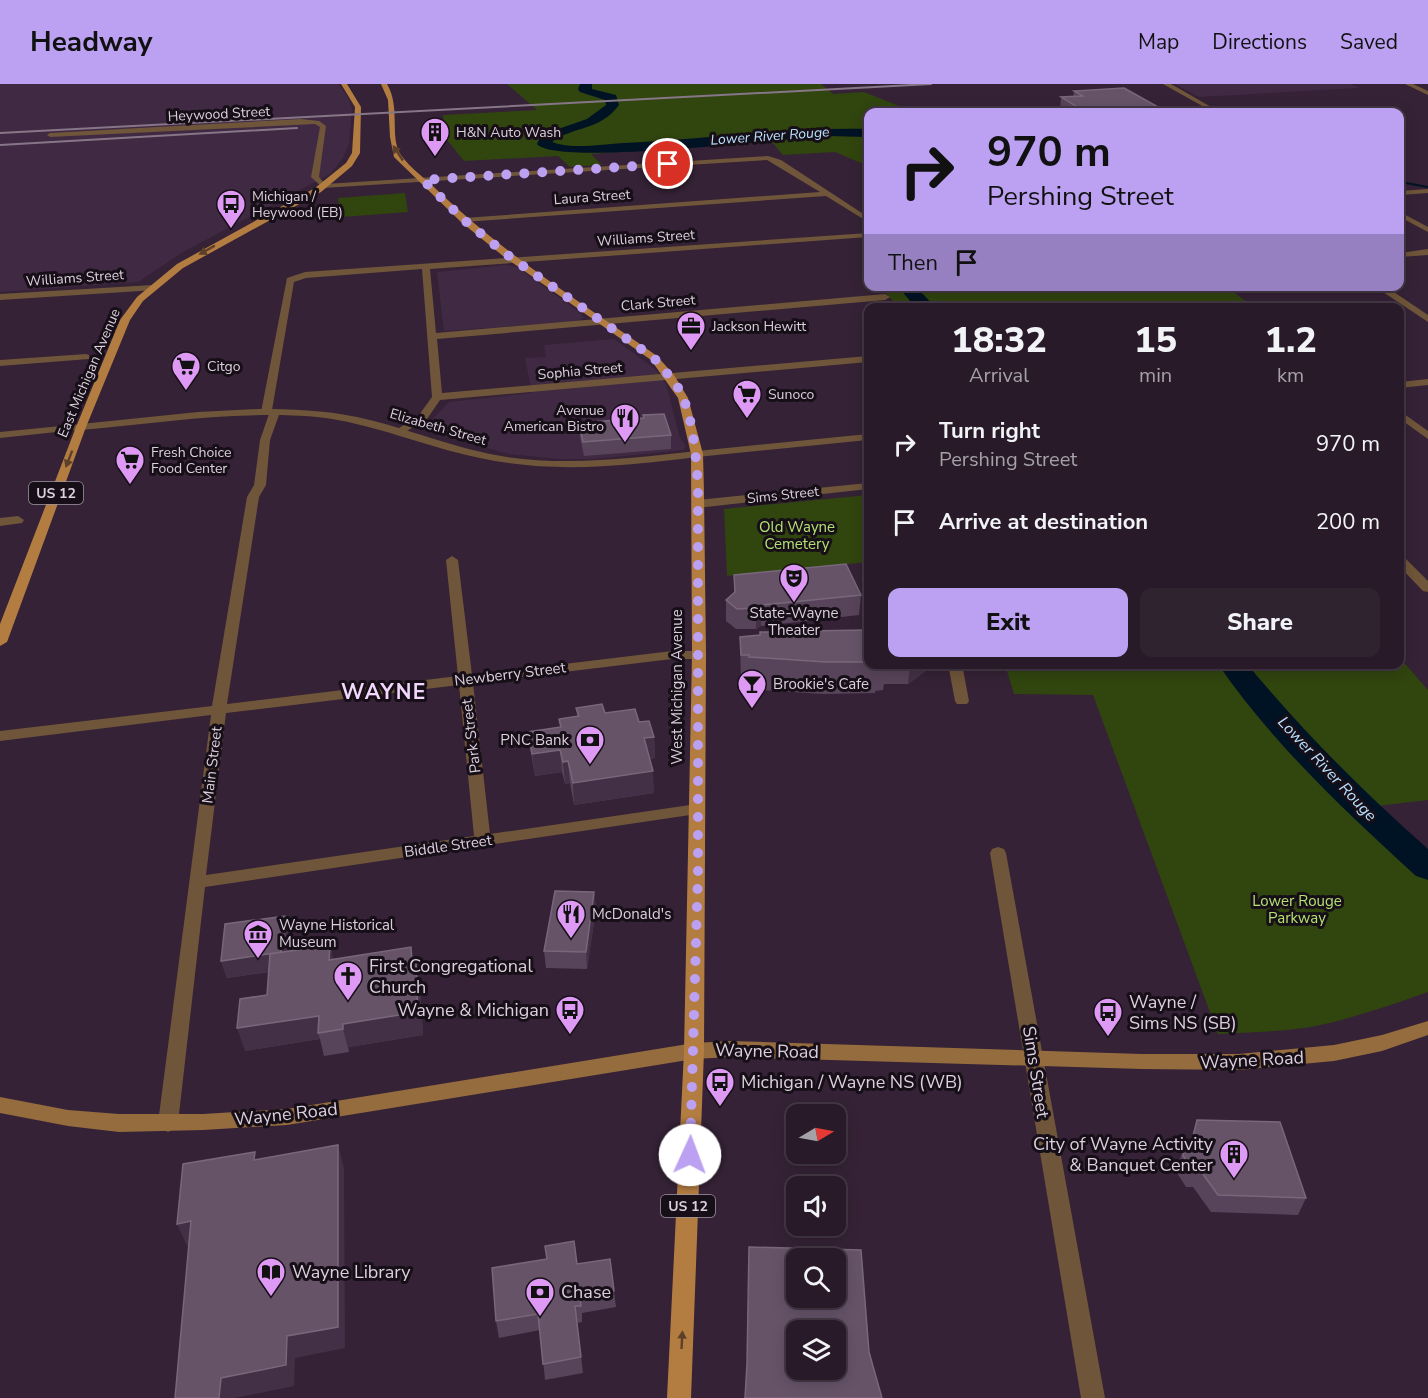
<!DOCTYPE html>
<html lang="en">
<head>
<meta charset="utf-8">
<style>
	:root { --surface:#281a28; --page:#302330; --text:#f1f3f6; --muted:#a5a1a8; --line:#443845; --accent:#bca0f2 }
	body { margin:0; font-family:"Nunito Sans",sans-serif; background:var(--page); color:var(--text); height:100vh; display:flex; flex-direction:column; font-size:22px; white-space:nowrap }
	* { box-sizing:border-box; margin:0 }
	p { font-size:20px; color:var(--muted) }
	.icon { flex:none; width:33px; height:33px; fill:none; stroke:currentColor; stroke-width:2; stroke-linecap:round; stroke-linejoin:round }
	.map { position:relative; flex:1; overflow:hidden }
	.panel { position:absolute; left:864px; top:219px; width:540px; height:366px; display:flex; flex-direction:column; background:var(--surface); border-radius:12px; box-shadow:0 3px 15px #0003,0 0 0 2px var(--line) }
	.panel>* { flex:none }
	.top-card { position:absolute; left:864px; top:24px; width:540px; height:183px; border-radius:12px; box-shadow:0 3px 15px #0003,0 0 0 2px var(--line); background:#bca0f2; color:#111; overflow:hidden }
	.needle { width:39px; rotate:80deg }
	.tools { position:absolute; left:786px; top:1020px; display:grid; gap:12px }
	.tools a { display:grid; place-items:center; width:60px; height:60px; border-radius:12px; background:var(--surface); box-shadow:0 3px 15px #0003,0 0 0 2px var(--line); font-size:30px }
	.pin { position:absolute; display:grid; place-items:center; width:51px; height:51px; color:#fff; margin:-26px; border:3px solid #fff; border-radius:50%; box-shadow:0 2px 6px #0007 }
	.me { position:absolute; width:66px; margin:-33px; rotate:2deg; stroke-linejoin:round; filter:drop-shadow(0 0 4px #0008) }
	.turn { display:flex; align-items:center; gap:21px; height:126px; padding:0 24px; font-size:27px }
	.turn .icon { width:78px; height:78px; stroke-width:2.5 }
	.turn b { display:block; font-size:42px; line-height:51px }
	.then { display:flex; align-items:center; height:57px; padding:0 24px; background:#0003; gap:12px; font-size:22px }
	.eta { display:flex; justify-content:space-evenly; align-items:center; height:102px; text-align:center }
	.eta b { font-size:36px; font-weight:800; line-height:42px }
	.primary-button { display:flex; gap:12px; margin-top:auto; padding:12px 24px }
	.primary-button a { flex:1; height:69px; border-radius:12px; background:var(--accent); color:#111; font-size:24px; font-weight:800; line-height:69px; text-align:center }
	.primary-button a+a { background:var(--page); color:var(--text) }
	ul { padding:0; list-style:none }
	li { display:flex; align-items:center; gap:18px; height:78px; padding:0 24px }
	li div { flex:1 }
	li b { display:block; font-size:22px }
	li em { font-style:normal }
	header { display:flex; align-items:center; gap:36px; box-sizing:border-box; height:84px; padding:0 30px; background:var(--accent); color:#111 }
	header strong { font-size:28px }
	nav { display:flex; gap:33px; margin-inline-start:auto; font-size:21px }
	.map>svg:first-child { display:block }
</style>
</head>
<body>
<header>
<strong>Headway</strong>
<nav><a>Map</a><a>Directions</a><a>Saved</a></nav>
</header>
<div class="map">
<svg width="1428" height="1314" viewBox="0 0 1428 1314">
	<rect width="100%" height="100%" fill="#352236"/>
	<path fill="#402943" d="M0,0H338L348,13L352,24L349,59L343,74L330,90L183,168L138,198L0,208Z
		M1175,0H1351L1360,4L1199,13Z
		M506,181L517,183L579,228L584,234L575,238L444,247L437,188Z
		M614,255L654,284L666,300L680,354L686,362L683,366L596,375H559L509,370L422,346L449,318L532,309L525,274L546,273L544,261Z"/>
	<path fill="#31450f" d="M507,0H821L833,10L864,8L914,28H868V78L861,79L835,68L783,71L771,57L591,70L602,81L570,83L558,72L464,77L447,56L443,31L537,26Z
		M405,109L408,128L329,134V124L339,123L338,114Z
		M881,203H1226L1254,223H898Z
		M868,411V478L727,492L724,425Z
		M1400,574L1428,606V716L1360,724L1428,784V908C1391,921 1354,934 1316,942C1284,948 1251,948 1218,950L1093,611L1014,610L1005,581L1400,580Z"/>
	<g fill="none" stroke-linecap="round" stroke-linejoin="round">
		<path stroke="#001324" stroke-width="2" d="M1400,98L1428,103"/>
		<path fill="#001324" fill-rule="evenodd" d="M580,0H592V5L616,11L619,21C600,47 573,42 552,58C573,66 602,60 625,59C706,55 787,43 868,45V53C855,53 841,52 827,52C785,54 557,83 537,60L541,51L587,35L606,21L605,16L580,8L578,5Z
			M902,202H925L920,207L936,224H916L900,205Z
			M1218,580H1247C1303,647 1363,708 1428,765V796L1416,792C1345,727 1273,660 1218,580Z"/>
		<path fill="#6f5539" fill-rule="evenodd" d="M1405,0H1413L1428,7V11Z
			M301,35L319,37L326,42L319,93L325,100L768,72L781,76L868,133V138L826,112L464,138L460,136L464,134L820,108L767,76L323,104L311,93L320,43L315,40L50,53L47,51L50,49Z
			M1428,105V109L1400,111V107Z
			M868,149V153L430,185L436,249L885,210L890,213L885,216L437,255L442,309L868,272V278L440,316L427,335L400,351L395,348L396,346L419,331L432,313L422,185L306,194L294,198L272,326L280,328L270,356L266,401L259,413L227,620L458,592L446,476L452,472L458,476L472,591L672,567H699L706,571L699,575H672L473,599L490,750L697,720L703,721L705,725L703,729L697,730L205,803L178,1039L175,1045L168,1048L161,1045L158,1039L211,631L0,657V647L212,622L247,413L254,401L260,356L269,330L261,328L287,194L305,188ZM459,601L474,752L206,791L226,629Z
			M1428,165V171L1400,173V169Z
			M153,201L157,204L156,206L0,216V210Z
			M1374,202H1385L1428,231V238Z
			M86,270L89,271V275L0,282V276Z
			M1428,295V301L1400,304V298Z
			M1400,327L1428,347V355L1400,335Z
			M81,340L86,343L85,345L0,354V348Z
			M868,350V356L697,373L691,370L697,367Z
			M868,399V405L697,424L691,420L697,416Z
			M18,432L24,436L22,439L0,442V434Z
			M1400,472L1404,473L1428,497V508L1423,507L1400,483Z
			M948,580H962L969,617L967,620H957L955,617Z
			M998,763L1004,765L1006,769L1105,1314H1081L990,769L992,765Z"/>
		<path fill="#6f5539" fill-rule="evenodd" d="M1163,0H1171L1220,28H1213Z
			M1400,128L1428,143V148L1400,133Z
			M258,325C291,325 324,326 357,333C408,344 455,365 507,373C570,382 634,374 697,367L703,370L697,373C625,382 552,390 480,374C425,363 373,339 317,333C238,326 159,339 81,346L76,343L81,340L198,328Z"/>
		<path fill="#956c3e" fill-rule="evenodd" d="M1428,937V951L1382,967L1334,977L1239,986L1142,985L731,973L694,975L287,1041L203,1046L119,1048L68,1042L0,1029V1013L68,1026L119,1030H203L287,1025L694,959L731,957L1142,970H1239L1334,961L1382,951Z"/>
		<path fill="#b37d41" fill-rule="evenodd" d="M341,0H347L361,23L360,69L352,82L321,108L183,184L143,217L130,236L86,343L7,558L0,562V540L76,343L120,236L137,213L177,180L315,104L346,79L352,69L355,23Z
			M381,0H387C401,23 389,54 401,71C410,84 426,95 437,106C504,170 582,219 657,272L674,291L688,314L703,370L704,409L706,571L704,967L691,1314H667L684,967L692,571L691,370L678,314L651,276L503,172L461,138L394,73L390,53L388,16Z"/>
		<path stroke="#867687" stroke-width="2" d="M0,49L931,0
			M0,61L297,44"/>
	</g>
	<path fill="#58445a" d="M1074,7L1166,28H1063L1060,26L1061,13H1073Z
		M643,331L671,351V365L584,372L580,353L579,339L643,334Z
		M734,491L861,511L859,531L761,542L756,545H736L726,537V516L734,509Z
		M868,546V580H935L908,600H884L883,606L875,607V609L823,610L749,605V602H741L740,553L779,550H804Z
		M576,624L605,629L639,638L654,653L655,674L650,675L654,709L574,721L570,699L565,700L562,688L535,692L531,669L528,648L560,643L559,635L577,632Z
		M594,808L596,825L587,885L546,884L544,867Z
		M285,832L290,849L289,864H287V867L330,861L333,875L416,879L420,902L423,951L349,963V968L324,972L320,955L245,967L267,911L269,888L227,894L221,877Z
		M1197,1036L1306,1114L1298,1131L1211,1128L1193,1103H1186L1177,1089L1179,1078L1185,1061H1189Z
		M577,1180L614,1207L616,1223L582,1229V1238L577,1239L583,1289L545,1296L540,1246L499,1254L496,1237Z"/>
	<path fill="#443046" d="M762,521L761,542L756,545V524Z
		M910,580H935L908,600Z
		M654,653L655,674L644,676V654Z
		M560,666L562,688L535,692L532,670Z
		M568,677L570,699L565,700L563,678Z
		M653,687L654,709L574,721L573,699Z
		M594,808L596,825L587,885L586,868Z
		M285,832L290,849L289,864L285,847Z
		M283,847L287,864L286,885L227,894L221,877Z
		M330,861L335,883L329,876Z
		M411,863L416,886L412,880Z
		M416,879L420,902L423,951L349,963V968L343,945V940Z
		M319,932L318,949L320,955L245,967L237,944Z
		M338,1061L344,1084L345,1264L295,1274L294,1302L235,1314H219L221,1294L287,1252Z
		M191,1137L201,1160L187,1162L177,1140Z"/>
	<path fill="#665368" stroke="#78677a" stroke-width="1.5" fill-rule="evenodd" d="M1124,4L1167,28H1085L1061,13L1083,12L1074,7Z
		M664,330L671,351L583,358L579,339L644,334L643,331Z
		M846,480L861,511L762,521L756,524L737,525L726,516L735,508L734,491Z
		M868,546V578H825L749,573V571H741L740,553L760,551V548H778L779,550H804V547Z
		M602,620L605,629L635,625L639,638L649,637L654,653L644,654L653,687L573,699L568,677L563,678L560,666L532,670L528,648L561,643L559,635L579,632L576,624Z
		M555,807L594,808L586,868L544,867Z
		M285,832V847H283L281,868L221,877L225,840Z
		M330,861L329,876L411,863L412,880L416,879L418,928L343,940V945L318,949L319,932L237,944L240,915L267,911L270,870Z
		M1197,1036L1280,1038L1306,1114L1218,1111L1200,1086H1193L1183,1072L1185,1061H1191Z
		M338,1061V1243L287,1252L286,1281L221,1294L219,1314H175L191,1137L177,1140L183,1080L255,1068L254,1076Z
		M574,1157L577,1180L610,1175L614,1207L580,1213L581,1222H575L581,1273L543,1280L538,1230L496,1237L492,1184L547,1175L545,1162Z
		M749,1163L861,1166L869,1268L882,1314H745L747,1280ZM796,1174H836V1214H796ZM796,1246H836V1286H796Z"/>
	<defs><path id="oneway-solid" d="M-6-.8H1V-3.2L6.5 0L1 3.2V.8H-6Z" transform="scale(1.5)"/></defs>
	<g fill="#5d402a">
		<use href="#oneway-solid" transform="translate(398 69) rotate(-124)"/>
		<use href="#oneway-solid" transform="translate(207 166) rotate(151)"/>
		<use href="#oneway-solid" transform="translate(69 375) rotate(111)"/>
		<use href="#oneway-solid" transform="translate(682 1256) rotate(-87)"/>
	</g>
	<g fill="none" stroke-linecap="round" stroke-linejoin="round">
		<path stroke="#bca0f2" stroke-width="10" stroke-dasharray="0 18" d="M668,80L423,96L464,136L506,170L654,274C663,285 673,295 680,307C694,335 697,379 698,409V787L690,1071"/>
	</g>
	<defs>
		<g id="building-pin" transform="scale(1.5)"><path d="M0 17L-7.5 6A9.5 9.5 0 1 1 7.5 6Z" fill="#dd99f3" stroke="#170f18"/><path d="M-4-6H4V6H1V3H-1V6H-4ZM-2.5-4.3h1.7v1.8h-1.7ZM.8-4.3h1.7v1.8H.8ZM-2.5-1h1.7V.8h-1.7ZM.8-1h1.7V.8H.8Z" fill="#111"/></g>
		<g id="bus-pin" transform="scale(1.5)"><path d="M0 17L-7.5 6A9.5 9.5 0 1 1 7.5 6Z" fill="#dd99f3" stroke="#170f18"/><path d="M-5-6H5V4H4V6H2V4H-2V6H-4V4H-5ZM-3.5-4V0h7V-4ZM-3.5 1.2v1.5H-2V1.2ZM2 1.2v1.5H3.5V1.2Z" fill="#111"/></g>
		<g id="office-pin" transform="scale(1.5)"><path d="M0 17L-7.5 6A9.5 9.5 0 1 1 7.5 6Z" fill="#dd99f3" stroke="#170f18"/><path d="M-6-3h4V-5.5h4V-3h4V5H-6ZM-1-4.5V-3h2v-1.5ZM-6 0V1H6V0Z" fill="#111"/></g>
		<g id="supermarket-pin" transform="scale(1.5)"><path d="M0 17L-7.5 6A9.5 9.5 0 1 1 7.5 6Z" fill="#dd99f3" stroke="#170f18"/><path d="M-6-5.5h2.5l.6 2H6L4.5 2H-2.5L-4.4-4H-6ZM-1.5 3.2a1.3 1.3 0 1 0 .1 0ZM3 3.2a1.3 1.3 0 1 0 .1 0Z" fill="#111"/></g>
		<g id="restaurant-pin" transform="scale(1.5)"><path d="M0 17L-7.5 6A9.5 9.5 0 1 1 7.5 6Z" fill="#dd99f3" stroke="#170f18"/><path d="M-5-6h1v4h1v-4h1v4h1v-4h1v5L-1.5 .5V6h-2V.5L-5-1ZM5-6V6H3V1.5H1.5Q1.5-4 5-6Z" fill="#111"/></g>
		<g id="theatre-pin" transform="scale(1.5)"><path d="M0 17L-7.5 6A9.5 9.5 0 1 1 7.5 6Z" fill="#dd99f3" stroke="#170f18"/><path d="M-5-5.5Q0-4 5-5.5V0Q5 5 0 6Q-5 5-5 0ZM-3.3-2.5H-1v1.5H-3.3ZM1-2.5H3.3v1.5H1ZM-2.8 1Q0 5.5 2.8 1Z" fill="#111"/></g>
		<g id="bar-pin" transform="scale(1.5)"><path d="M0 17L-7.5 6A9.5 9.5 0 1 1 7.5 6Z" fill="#dd99f3" stroke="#170f18"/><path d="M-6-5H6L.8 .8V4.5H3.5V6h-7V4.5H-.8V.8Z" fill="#111"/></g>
		<g id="bank-pin" transform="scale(1.5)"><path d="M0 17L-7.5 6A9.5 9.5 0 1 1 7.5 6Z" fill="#dd99f3" stroke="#170f18"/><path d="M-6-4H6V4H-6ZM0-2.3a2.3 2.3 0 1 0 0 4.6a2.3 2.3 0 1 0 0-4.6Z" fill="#111"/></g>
		<g id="museum-pin" transform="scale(1.5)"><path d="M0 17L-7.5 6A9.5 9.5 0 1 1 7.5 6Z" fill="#dd99f3" stroke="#170f18"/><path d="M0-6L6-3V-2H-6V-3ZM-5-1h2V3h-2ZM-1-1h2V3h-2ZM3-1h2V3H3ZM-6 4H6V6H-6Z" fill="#111"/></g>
		<g id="church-pin" transform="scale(1.5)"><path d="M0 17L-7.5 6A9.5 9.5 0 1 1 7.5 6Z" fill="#dd99f3" stroke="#170f18"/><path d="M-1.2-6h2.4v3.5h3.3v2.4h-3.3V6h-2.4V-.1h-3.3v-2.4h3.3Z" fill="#111"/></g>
		<g id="library-pin" transform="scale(1.5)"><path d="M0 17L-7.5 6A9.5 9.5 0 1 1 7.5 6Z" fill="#dd99f3" stroke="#170f18"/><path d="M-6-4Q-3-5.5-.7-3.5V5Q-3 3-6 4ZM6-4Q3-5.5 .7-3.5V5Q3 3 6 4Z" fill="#111"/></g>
	</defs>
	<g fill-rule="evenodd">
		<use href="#building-pin" x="435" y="48"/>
		<use href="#bus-pin" x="231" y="120"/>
		<use href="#office-pin" x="691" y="242"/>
		<use href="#supermarket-pin" x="186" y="282"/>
		<use href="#supermarket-pin" x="747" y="310"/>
		<use href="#restaurant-pin" x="625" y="334"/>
		<use href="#supermarket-pin" x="130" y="376"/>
		<use href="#theatre-pin" x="794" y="494"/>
		<use href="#bar-pin" x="752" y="600"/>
		<use href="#bank-pin" x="590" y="656"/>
		<use href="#restaurant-pin" x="571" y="830"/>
		<use href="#museum-pin" x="258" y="850"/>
		<use href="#church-pin" x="348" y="892"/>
		<use href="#bus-pin" x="570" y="926"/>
		<use href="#bus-pin" x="1108" y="928"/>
		<use href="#bus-pin" x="720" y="998"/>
		<use href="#building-pin" x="1234" y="1070"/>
		<use href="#library-pin" x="271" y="1188"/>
		<use href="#bank-pin" x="540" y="1208"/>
	</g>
	<g text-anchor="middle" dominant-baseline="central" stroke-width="6" stroke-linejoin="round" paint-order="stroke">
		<g font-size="14" fill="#dbcfdc" stroke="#170f18">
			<text transform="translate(219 30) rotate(-3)">Heywood Street</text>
			<text transform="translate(592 113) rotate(-4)">Laura Street</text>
			<text transform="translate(646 154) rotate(-4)">Williams Street</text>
			<text transform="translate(75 194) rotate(-4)">Williams Street</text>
			<text transform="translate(658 219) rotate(-5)">Clark Street</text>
			<text transform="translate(580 287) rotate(-5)">Sophia Street</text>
			<text transform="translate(89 289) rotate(-67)">East Michigan Avenue</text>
			<text transform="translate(438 343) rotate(16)">Elizabeth Street</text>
			<text transform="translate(783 411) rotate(-6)">Sims Street</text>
		</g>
		<g font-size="14" fill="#dbcfdc" stroke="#170f18" text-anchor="start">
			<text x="456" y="48">H&amp;N Auto Wash</text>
			<text x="252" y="112">Michigan /<tspan x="252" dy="16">Heywood (EB)</tspan></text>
			<text x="712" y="242">Jackson Hewitt</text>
			<text x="207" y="282">Citgo</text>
			<text x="768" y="310">Sunoco</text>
			<text x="604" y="326" text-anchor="end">Avenue<tspan x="604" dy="16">American Bistro</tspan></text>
			<text x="151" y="368">Fresh Choice<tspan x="151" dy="16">Food Center</tspan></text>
		</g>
		<g font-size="14" font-style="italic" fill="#b8e1ff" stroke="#170f18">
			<text transform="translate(770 52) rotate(-4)">Lower River Rouge</text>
		</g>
		<g fill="#170f18" stroke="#a095a1" stroke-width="1.5">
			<rect x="29" y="398" width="54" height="22" rx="4.5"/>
			<rect x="661" y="1111" width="54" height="22" rx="4.5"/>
		</g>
		<g font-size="14" font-weight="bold" fill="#dbcfdc">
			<text x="56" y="409">US 12</text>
			<text x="688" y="1122">US 12</text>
		</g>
		<g font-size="15" fill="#b4e171" stroke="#170f18">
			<text x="797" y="443">Old Wayne<tspan x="797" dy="17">Cemetery</tspan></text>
			<text x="1297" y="817">Lower Rouge<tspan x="1297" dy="17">Parkway</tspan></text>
		</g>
		<g font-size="15" fill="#dbcfdc" stroke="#170f18" text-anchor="start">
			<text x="794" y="529" text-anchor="middle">State-Wayne<tspan x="794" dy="17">Theater</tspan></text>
			<text x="773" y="600">Brookie's Cafe</text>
			<text x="569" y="656" text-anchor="end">PNC Bank</text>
			<text x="592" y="830">McDonald's</text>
			<text x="279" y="841">Wayne Historical<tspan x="279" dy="17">Museum</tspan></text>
		</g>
		<g font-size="15" fill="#dbcfdc" stroke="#170f18">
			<text transform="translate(510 590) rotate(-7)">Newberry Street</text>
			<text transform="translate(677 603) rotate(-90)">West Michigan Avenue</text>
			<text transform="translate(471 652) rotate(-97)">Park Street</text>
			<text transform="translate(212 681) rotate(-83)">Main Street</text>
			<text transform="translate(448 762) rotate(-8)">Biddle Street</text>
		</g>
		<g font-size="16" font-style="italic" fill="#b8e1ff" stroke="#170f18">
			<text transform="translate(1327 685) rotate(47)">Lower River Rouge</text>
		</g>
		<g font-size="18" fill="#dbcfdc" stroke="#170f18" text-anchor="start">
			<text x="369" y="882">First Congregational<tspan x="369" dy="21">Church</tspan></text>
			<text x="1129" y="918">Wayne /<tspan x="1129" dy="21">Sims NS (SB)</tspan></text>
			<text x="549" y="926" text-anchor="end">Wayne &amp; Michigan</text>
			<text x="741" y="998">Michigan / Wayne NS (WB)</text>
			<text x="1213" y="1060" text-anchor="end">City of Wayne Activity<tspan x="1213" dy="21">&amp; Banquet Center</tspan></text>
			<text x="292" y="1188">Wayne Library</text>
			<text x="561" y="1208">Chase</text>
		</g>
		<g font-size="18" fill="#dbcfdc" stroke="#170f18">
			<text transform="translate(767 967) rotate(1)">Wayne Road</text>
			<text transform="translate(1252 976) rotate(-3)">Wayne Road</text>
			<text transform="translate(1036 988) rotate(81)">Sims Street</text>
			<text transform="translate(286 1030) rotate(-6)">Wayne Road</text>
		</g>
		<g font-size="21" font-weight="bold" letter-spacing="1.5" fill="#f3d6fc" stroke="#170f18">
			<text x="384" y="608">WAYNE</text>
		</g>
	</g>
</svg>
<div class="tools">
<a><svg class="needle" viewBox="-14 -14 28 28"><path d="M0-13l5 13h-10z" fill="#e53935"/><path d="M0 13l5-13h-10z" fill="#a5a1a8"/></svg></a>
<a><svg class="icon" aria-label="sound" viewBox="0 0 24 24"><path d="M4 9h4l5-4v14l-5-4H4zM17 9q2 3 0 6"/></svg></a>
<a><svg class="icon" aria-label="search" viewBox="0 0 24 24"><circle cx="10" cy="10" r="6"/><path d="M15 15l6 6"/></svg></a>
<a><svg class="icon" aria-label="layers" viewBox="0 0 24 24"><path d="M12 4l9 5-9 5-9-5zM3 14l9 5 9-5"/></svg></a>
</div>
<div class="pin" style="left:668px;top:80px;background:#d93025"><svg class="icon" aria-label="arrive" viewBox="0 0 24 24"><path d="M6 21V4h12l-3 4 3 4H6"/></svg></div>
<svg class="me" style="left:690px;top:1071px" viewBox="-20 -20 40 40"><circle r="19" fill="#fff"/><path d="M0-13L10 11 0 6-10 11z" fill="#bca0f2"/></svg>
<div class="top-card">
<div class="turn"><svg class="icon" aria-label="right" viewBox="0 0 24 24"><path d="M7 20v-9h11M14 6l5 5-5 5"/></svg><div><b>970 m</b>Pershing Street</div></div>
<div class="then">Then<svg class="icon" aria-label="arrive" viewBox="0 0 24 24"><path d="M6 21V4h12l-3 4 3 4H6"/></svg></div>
</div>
<section class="panel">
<div class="eta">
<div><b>18:32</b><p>Arrival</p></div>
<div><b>15</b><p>min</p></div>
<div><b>1.2</b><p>km</p></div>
</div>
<ul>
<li><svg class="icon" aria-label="right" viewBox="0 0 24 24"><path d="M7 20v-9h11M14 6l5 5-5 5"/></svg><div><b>Turn right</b><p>Pershing Street</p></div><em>970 m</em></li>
<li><svg class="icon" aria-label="arrive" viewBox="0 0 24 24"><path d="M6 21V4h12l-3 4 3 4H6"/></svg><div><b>Arrive at destination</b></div><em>200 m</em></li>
</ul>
<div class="primary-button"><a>Exit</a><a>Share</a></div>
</section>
</div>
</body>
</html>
